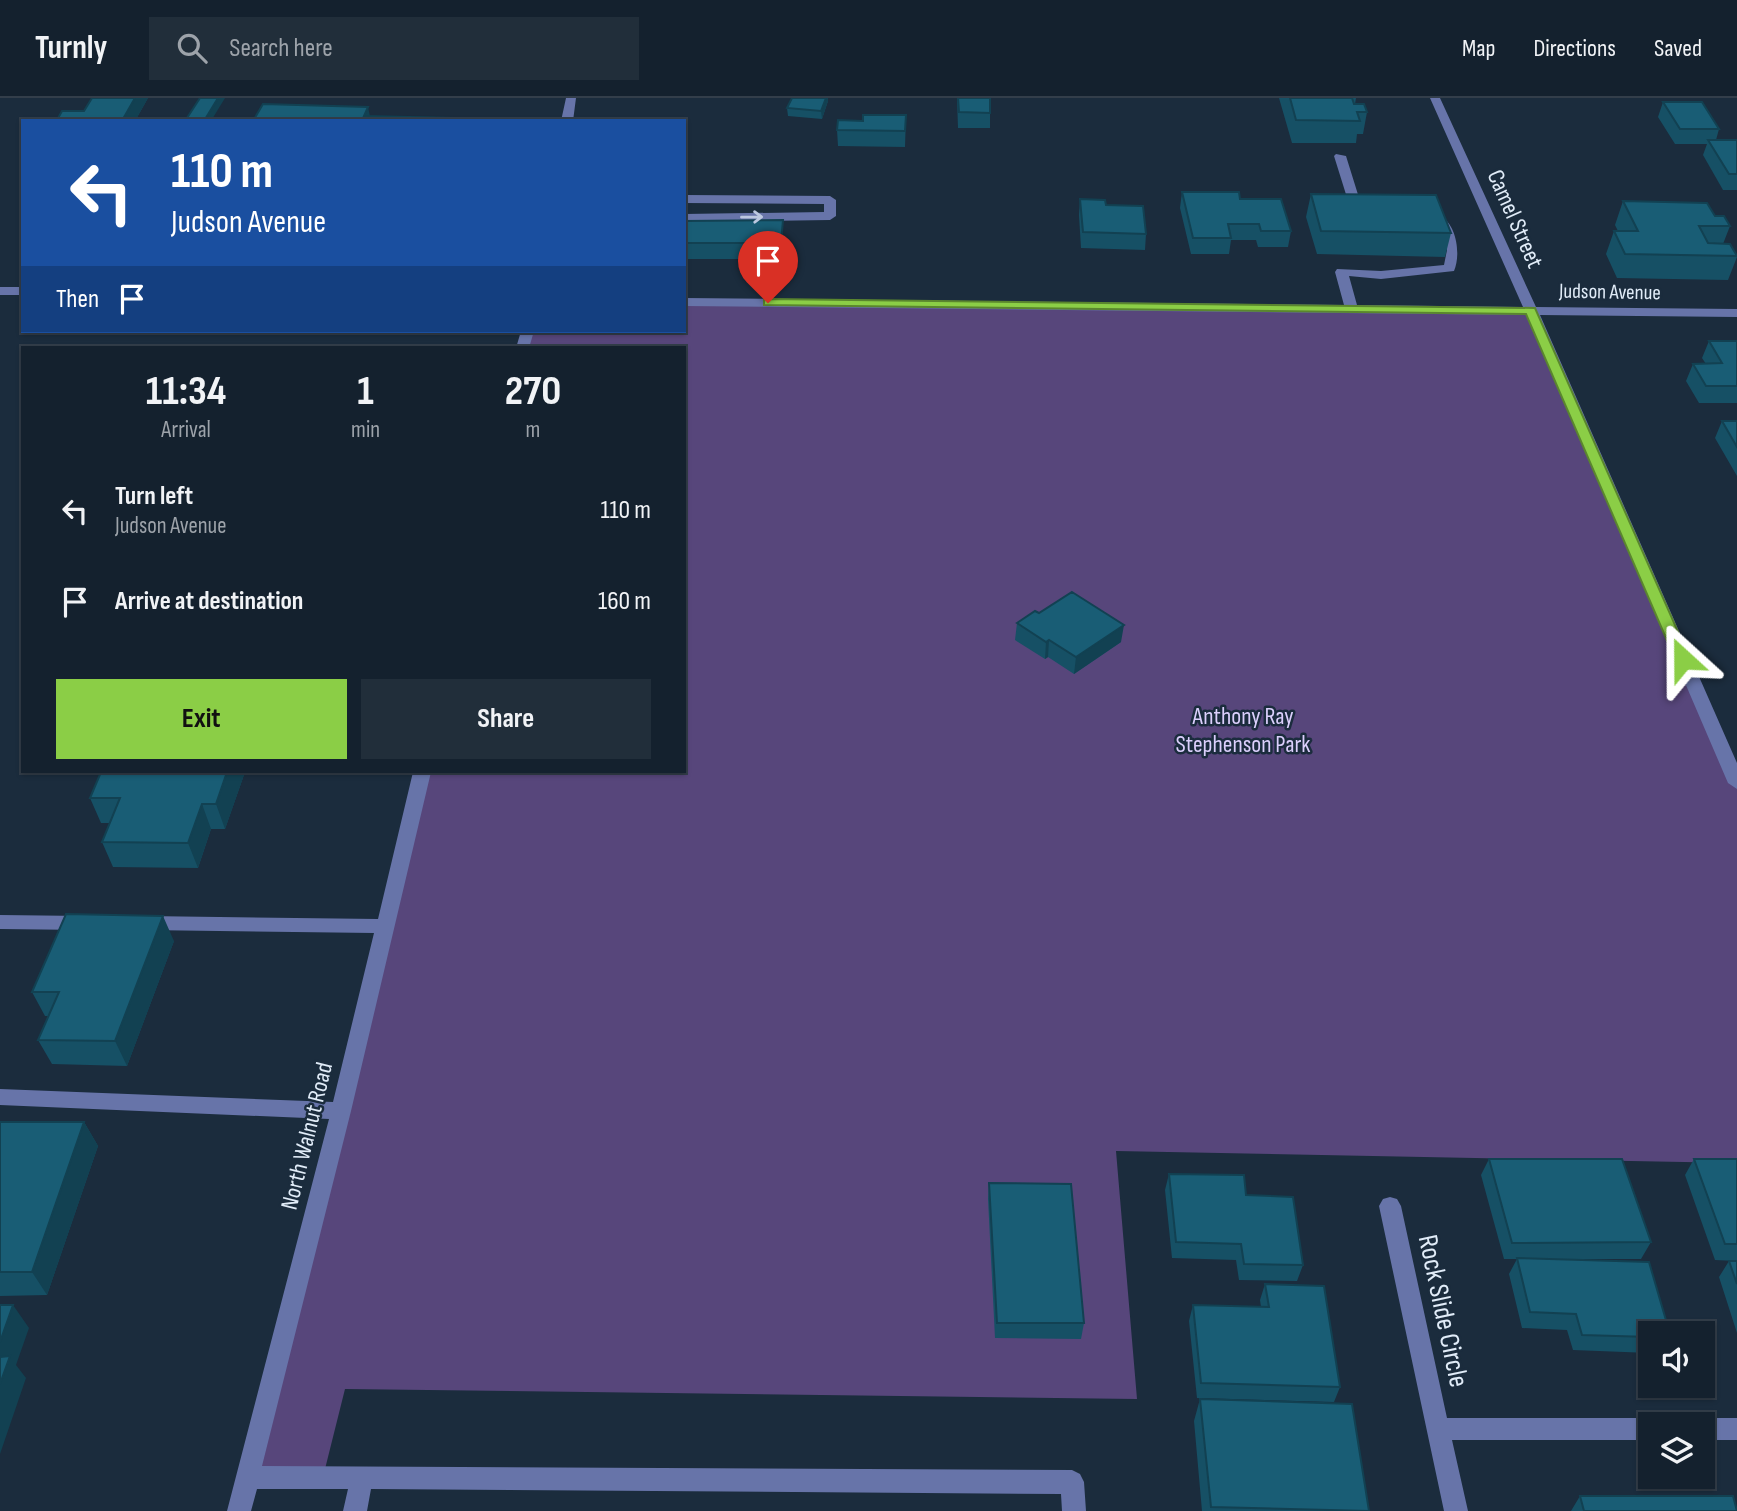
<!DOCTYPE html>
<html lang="en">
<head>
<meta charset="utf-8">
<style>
	:root { --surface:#14212e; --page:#212e3a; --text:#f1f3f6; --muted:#9da3aa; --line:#333e4a; --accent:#8bce46 }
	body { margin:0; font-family:"Sofia Sans Condensed",sans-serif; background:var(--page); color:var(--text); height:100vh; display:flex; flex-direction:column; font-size:26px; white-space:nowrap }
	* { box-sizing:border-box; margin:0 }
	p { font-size:23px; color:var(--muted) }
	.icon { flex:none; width:38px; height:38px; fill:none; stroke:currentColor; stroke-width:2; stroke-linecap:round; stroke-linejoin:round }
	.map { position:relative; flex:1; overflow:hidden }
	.panel { position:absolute; left:21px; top:248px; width:665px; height:427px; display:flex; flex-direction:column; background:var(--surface); border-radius:0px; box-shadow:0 2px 5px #0004,0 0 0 2px var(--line) }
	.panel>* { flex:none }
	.hud { position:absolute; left:21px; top:21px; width:665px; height:214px; border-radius:0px; box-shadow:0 2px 5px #0004,0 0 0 2px var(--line); background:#1a4fa0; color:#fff; overflow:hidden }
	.tools { position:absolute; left:1638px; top:1223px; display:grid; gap:14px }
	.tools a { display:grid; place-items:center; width:77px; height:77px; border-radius:0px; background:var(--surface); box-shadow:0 2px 5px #0004,0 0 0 2px var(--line); font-size:35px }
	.pin { position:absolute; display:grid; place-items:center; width:60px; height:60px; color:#fff; margin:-72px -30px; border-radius:50% 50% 50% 0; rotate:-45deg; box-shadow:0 0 7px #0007 }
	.pin .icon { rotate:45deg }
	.me { position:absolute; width:77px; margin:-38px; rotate:336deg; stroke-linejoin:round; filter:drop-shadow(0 0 5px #0008) }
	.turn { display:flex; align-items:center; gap:24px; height:147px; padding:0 35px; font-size:32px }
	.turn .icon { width:91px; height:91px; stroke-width:2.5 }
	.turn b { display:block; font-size:49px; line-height:60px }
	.then { display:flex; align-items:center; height:66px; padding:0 35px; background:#0003; gap:14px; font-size:26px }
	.eta { display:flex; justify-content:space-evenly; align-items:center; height:119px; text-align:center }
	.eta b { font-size:42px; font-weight:700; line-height:49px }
	.cta { display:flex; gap:14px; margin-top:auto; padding:14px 35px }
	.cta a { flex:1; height:80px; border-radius:0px; background:var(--accent); color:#111; font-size:28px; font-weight:700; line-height:80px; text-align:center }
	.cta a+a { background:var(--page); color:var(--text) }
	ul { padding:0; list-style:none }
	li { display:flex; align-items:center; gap:21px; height:91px; padding:0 35px }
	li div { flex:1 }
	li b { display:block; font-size:26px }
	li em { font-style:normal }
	header { display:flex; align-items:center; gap:42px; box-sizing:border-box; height:98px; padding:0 35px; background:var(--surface); border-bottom:2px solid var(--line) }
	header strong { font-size:33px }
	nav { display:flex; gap:38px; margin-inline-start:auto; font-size:24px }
	.search { width:490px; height:63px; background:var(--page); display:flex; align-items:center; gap:18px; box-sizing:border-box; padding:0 24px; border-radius:0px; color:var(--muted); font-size:26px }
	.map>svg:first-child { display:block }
</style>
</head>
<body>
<header>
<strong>Turnly</strong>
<div class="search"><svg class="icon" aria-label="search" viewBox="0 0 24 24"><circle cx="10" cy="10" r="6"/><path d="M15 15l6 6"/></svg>Search here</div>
<nav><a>Map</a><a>Directions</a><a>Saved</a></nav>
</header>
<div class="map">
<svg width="1737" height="1413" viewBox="0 0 1737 1413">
	<rect width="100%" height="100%" fill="#1b2c3d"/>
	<path fill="#57467b" d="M684,204L1531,212L1737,682V1065L1116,1053L1137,1301L345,1291L323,1379H248L420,674H684V250H523L527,233H684Z"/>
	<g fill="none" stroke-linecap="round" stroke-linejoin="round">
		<path fill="#6774a9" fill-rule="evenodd" d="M566,0H576L573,23H561Z
			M1430,0H1440L1536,209L1737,211V219L1540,217L1737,665V691L1728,685L1527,217L684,208V200L1344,207L1335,174L1337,171L1381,173L1444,167L1447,152L1434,122L1440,118C1457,126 1461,157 1454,173L1381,181L1349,178L1357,207L1523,209Z
			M1336,56L1346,58L1360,103L1372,104V110H1355L1349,106L1334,58Z
			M684,97L830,98L836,102V118L830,122L684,124V116L824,114V106L684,105Z
			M0,189H23V197H0Z
			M521,233H534L529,250H516Z
			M413,674H431L351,1013L262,1368L1072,1372L1080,1376L1084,1384L1086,1413H1062L1061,1396L371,1391L367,1413H343L348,1391H257L251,1413H227L329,1021L0,1007V991L333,1004L374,835L145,832L138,830L136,825L138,820L145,818L378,821Z
			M0,817L85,818L92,820L94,825L92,830L85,832L0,831Z
			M1390,1099L1397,1101L1401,1108L1447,1320H1650L1660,1326H1650V1342H1452L1468,1413H1444L1379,1108L1383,1101Z
			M1703,1320H1737V1342H1703V1326H1693Z"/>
	</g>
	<path fill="#165065" d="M148,0L135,23H57V22L84,13Z
		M957,0H990V30H958Z
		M1279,0H1356L1355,6L1367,14L1363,36H1357L1356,45H1292Z
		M828,3L822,21L788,18L787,10Z
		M1663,4L1719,31L1716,42H1737V92H1723L1703,57L1707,46H1675L1658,19Z
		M906,17L905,49L838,48L837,32L863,23Z
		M1182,94L1240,101L1291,133L1288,149H1258L1256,142H1231L1229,156H1191L1180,110Z
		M1311,96L1451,135L1445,159L1317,156L1306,119Z
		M1080,101L1106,107L1146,136L1145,152L1081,150L1079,117Z
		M1623,103L1730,128L1723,146L1737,157V159L1728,182L1617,180L1606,156L1614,133H1618L1615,127Z
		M783,122V138L782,161H684V123Z
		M1709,243H1737V305H1699L1686,283L1693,266H1706L1702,260Z
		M1722,323H1737V378L1715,340Z
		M1039,515L1121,544L1074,576L1048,559L1045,561L1015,542L1017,525Z
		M245,674L225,731H211L198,770L113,769L102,744L110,725H101L90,700Z
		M174,843L127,968L52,966L38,942L48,918H45L32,894Z
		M0,1024H84L98,1048L47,1197L0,1198Z
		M1489,1061L1651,1144L1641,1161H1538L1650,1236V1255L1573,1252L1567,1232L1522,1230L1509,1176L1517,1161H1504L1481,1077Z
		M1694,1061H1737V1163L1715,1162L1685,1077Z
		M1169,1076L1246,1097L1303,1167L1297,1183L1239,1182L1236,1162L1172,1160L1165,1092Z
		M989,1085L1084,1225L1081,1241L995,1240L988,1101Z
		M1729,1163H1737V1235L1719,1179Z
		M1265,1186L1340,1289L1334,1304L1197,1300L1189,1223L1193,1207L1261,1209L1260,1202Z
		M1200,1301L1369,1413H1202L1194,1323Z
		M1580,1398L1737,1413H1571Z"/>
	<path fill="#124152" d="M135,0H148L135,23H123V21Z
		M218,0H225L211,23H204Z
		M826,0H828V3L822,21L821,13Z
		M368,9L371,23L364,18Z
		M783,122V138L782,161L781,145Z
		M1124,527L1121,544L1074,576L1076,559Z
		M1049,542L1048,559L1045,561L1046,544Z
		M227,674H245L225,731L216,706Z
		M202,706L211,731L198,770L188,745Z
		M163,818L174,843L127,968L115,943Z
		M84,1024L98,1048L47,1197L32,1174Z
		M13,1207L29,1230L16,1267L26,1280L0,1356V1244Z"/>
	<path fill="#195d75" stroke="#124152" stroke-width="2" d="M92,0H135L123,21L57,22L62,13H84Z
		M200,0H218L204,23H185Z
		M792,0H826L821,13L787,10Z
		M958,0H990V15L959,14Z
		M1290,0H1352L1354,6H1364L1367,14H1357L1360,23L1296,22Z
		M1663,4H1702L1719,31H1680Z
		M263,6L368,9L364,18L499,21L498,23H253Z
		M863,17H906L905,33L837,32L838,22L863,23Z
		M1708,42H1737V76H1729Z
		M1182,94H1239L1240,101H1281L1291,133H1261L1259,126H1228L1231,140H1193Z
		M1311,96L1436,97L1451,135L1321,133Z
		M1080,101L1105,102L1106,107L1143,108L1146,136L1083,134Z
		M1623,103L1707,105L1715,118H1724L1730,128H1699L1708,145L1730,146L1737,158L1625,156L1614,133H1638Z
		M783,122L781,145H684V123Z
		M1709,243H1737V288H1706L1693,266L1722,265Z
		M180,249H304V250H179Z
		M1722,323H1737V349Z
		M1072,494L1124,527L1076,559L1049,542L1046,544L1017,525L1035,513L1039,515Z
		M101,674H227L216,706H202L188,745L102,744L120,700H90Z
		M66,816L163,818L115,943L38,942L59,894H32Z
		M0,1024H84L32,1174H0Z
		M1489,1061H1622L1651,1144L1512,1145Z
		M1694,1061H1737V1146H1725Z
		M1169,1076L1244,1077L1246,1097L1293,1099L1303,1167L1244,1166L1241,1146L1176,1144Z
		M989,1085L1071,1086L1084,1225H997Z
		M1517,1160L1649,1164L1670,1236H1650V1239L1582,1237L1576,1216L1530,1214Z
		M1729,1163H1737V1186Z
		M1265,1186L1324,1188L1340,1289L1201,1285L1193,1207L1269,1209Z
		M0,1207H13L0,1244Z
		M10,1258L0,1286V1259Z
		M1200,1301L1352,1306L1369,1413L1211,1409Z
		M1580,1398H1733L1737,1413H1584Z"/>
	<defs><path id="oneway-shaft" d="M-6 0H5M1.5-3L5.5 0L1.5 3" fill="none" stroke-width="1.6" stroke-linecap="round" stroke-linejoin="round" transform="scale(1.75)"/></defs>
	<use stroke="#bcc8e0" href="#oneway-shaft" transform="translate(752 119) rotate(-1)"/>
	<path fill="#8bce46" stroke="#5a862e" stroke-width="2" d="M768,201L1535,210L1690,561L1683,566L1675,561L1526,216L764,207V202Z"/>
	<g text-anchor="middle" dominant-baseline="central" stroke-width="5" stroke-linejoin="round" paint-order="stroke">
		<g font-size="21" fill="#e1ecf8" stroke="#1b2c3d">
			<text transform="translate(1610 194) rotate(1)">Judson Avenue</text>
		</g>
		<g font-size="24" fill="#e1ecf8" stroke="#1b2c3d">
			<text transform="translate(1515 121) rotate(66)">Camel Street</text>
			<text transform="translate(307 1038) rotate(-76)">North Walnut Road</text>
		</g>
		<g font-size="24" fill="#dbcffc" stroke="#1b2c3d">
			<text x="1243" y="618">Anthony Ray<tspan x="1243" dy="28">Stephenson Park</tspan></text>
		</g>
		<g font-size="28" fill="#e1ecf8" stroke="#1b2c3d">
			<text transform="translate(1443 1213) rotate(78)">Rock Slide Circle</text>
		</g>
	</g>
</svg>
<div class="tools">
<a><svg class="icon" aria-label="sound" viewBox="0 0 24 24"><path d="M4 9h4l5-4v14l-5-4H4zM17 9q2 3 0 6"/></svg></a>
<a><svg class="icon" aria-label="layers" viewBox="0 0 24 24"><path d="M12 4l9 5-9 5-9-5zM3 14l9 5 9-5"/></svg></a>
</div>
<div class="pin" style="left:768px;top:205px;background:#d93025"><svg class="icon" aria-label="arrive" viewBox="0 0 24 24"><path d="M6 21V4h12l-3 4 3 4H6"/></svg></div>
<svg class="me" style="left:1683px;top:561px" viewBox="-20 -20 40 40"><path d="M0-17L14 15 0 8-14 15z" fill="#8bce46" stroke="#fff" stroke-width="4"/></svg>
<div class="hud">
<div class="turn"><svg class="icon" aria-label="left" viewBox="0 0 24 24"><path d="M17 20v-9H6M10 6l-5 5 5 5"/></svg><div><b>110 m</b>Judson Avenue</div></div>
<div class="then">Then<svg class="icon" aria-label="arrive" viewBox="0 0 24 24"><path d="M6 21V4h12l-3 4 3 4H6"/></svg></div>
</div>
<section class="panel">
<div class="eta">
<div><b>11:34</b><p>Arrival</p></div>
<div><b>1</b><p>min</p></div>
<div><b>270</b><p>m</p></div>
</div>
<ul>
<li><svg class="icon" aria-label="left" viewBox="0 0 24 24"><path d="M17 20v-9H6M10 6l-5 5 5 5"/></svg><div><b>Turn left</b><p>Judson Avenue</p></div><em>110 m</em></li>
<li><svg class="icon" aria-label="arrive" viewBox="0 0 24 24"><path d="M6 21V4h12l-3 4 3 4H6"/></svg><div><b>Arrive at destination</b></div><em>160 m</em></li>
</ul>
<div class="cta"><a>Exit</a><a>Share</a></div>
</section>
</div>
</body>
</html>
